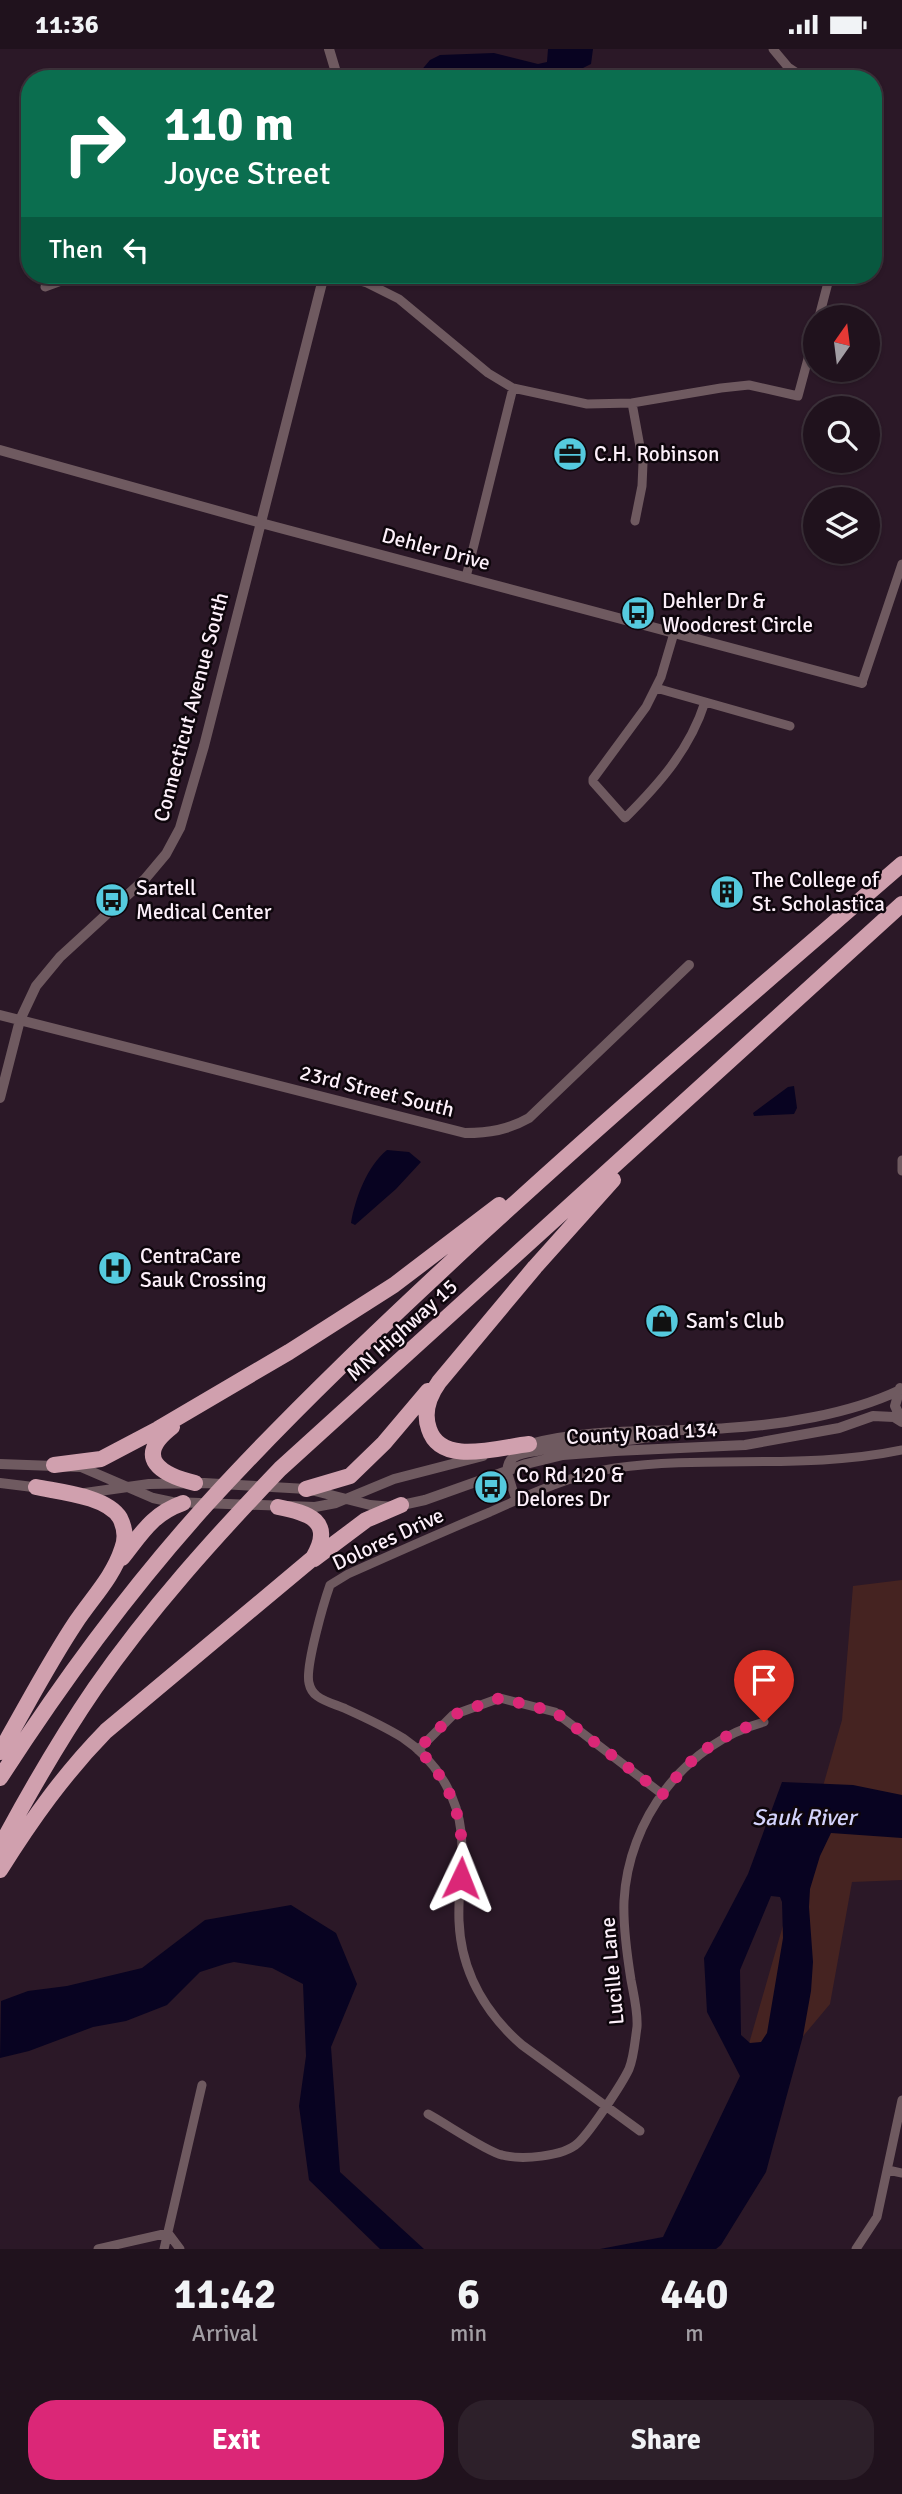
<!DOCTYPE html>
<html lang="en">
<head>
<meta charset="utf-8">
<style>
	:root { --surface:#20121d; --page:#2d202a; --text:#f1f3f6; --muted:#a29ea4; --line:#3d323b; --accent:#db2777 }
	body { margin:0; font-family:Signika,sans-serif; background:var(--page); color:var(--text); height:100vh; display:flex; flex-direction:column; font-size:26px; white-space:nowrap }
	* { box-sizing:border-box; margin:0 }
	p { font-size:23px; color:var(--muted) }
	.icon { flex:none; width:38px; height:38px; fill:none; stroke:currentColor; stroke-width:2; stroke-linecap:round; stroke-linejoin:round }
	.map { position:relative; height:2200px; overflow:hidden }
	.side { display:flex; flex-direction:column; background:var(--surface); flex:1 }
	.side>* { flex:none }
	.hud { position:absolute; left:21px; top:21px; width:861px; height:214px; border-radius:28px; box-shadow:0 2px 5px #0004,0 0 0 2px var(--line); background:#0b6e4f; color:#fff; overflow:hidden }
	.needle { width:46px; rotate:14deg }
	.buttons { position:absolute; left:803px; top:256px; display:grid; gap:14px }
	.buttons a { display:grid; place-items:center; width:77px; height:77px; border-radius:50%; background:var(--surface); box-shadow:0 2px 5px #0004,0 0 0 2px var(--line); font-size:35px }
	.pin { position:absolute; display:grid; place-items:center; width:60px; height:60px; color:#fff; margin:-72px -30px; border-radius:50% 50% 50% 0; rotate:-45deg; box-shadow:0 0 7px #0007 }
	.pin .icon { rotate:45deg }
	.me { position:absolute; width:77px; margin:-38px; rotate:2deg; stroke-linejoin:round; filter:drop-shadow(0 0 5px #0008) }
	.turn { display:flex; align-items:center; gap:24px; height:147px; padding:0 28px; font-size:32px }
	.turn .icon { width:91px; height:91px; stroke-width:2.5 }
	.turn b { display:block; font-size:49px; line-height:60px }
	.then { display:flex; align-items:center; height:66px; padding:0 28px; background:#0003; gap:14px; font-size:26px }
	.eta { display:flex; justify-content:space-evenly; align-items:center; height:119px; text-align:center }
	.eta b { font-size:42px; font-weight:800; line-height:49px }
	.primary-button { display:flex; gap:14px; margin-top:auto; padding:14px 28px }
	.primary-button a { flex:1; height:80px; border-radius:28px; background:var(--accent); color:#fff; font-size:28px; font-weight:800; line-height:80px; text-align:center }
	.primary-button a+a { background:var(--page); color:var(--text) }
	.status { display:flex; justify-content:space-between; align-items:center; height:49px; padding:0 35px; background:var(--surface); direction:ltr }
	.status svg { height:19px; fill:currentColor }
	.map>svg:first-child { display:block }
</style>
</head>
<body>
<div class="status"><b>11:36</b><svg viewBox="0 0 49 12"><path d="M0 12V9h3v3zM5 12V6h3v6zM10 12V3h3v9zM15 12V0h3v12zM26 1h20v11H26zM47 4h2v5h-2z"/></svg></div>
<div class="map">
<svg width="902" height="2200" viewBox="0 0 902 2200">
	<rect width="100%" height="100%" fill="#2b1827"/>
	<path fill="#452321" d="M902,1531V1831L852,1833L830,1955L799,1992L740,2026L842,1671L853,1537Z"/>
	<path fill="#080321" fill-rule="evenodd" d="M548,0H593L591,15L583,19L579,30H414L430,11L440,6L494,4L538,15L547,13Z
		M794,1037L797,1059L794,1065L754,1067L753,1064L788,1038Z
		M387,1101L409,1103L421,1113L396,1140L355,1176L351,1174C355,1149 368,1116 387,1101Z
		M782,1733L853,1736L902,1746V1789L831,1784L820,1807L810,1840L809,1858L813,1913L811,1942L803,1987L773,2097L766,2123L721,2196L716,2200H600L663,2188L740,2027L707,1963L704,1909L748,1825ZM771,1847L780,1848L782,1853L783,1889L767,1984L761,1993L750,1994L741,1986L740,1921Z
		M291,1856L336,1884L357,1935L331,1998L340,2123L424,2200H380L309,2131L299,2057L306,2007L303,1935L272,1919L234,1913L225,1915L200,1923L167,1956L126,1972L93,1978L29,2002L0,2009L1,1952L28,1942L67,1937L142,1919L205,1871Z"/>
	<g fill="none" stroke-linecap="round" stroke-linejoin="round">
		<path stroke="#6f5a60" stroke-width="9" d="M773,0L788,18L806,30
			M340,226L367,234L399,250L488,324L513,339L587,355L632,354L721,339L749,336L798,347L816,280
			M45,238L64,231L66,226
			M819,268L830,226
			M632,354L643,414L642,437L635,472
			M466,528L513,339
			M674,584L661,628L646,658L593,730V733L625,769C660,734 690,700 705,653
			M862,634L902,515
			M656,639L790,677
			M902,1111V1122
			M507,1422L516,1451
			M418,1701L453,1666L500,1649L555,1663L662,1745
			M428,2065C445,2074 487,2103 502,2106C521,2111 563,2108 578,2094C590,2083 622,2035 629,2020C634,2008 635,1991 637,1978C638,1963 634,1947 631,1931C627,1906 623,1878 624,1852C628,1771 685,1694 764,1673
			M640,2082L522,1996C485,1964 461,1922 459,1872C457,1822 473,1784 446,1736C436,1718 421,1701 403,1689C385,1678 366,1669 346,1660C337,1656 325,1653 317,1647C313,1644 310,1639 309,1634C305,1618 324,1553 330,1536L348,1525C395,1504 442,1483 490,1463C530,1445 571,1426 615,1419C710,1406 808,1421 902,1401
			M888,2121L902,2124
			M98,2200L168,2184L180,2200
			M164,2200L202,2036
			M856,2200L877,2168L902,2051"/>
		<path stroke="#6f5a60" stroke-width="10" d="M329,0L338,30
			M0,401L261,474L862,634
			M0,966L465,1084C489,1084 508,1081 529,1069L689,916
			M0,1049L20,971L36,937L60,908L145,830L166,805L180,779L204,697L324,226
			M900,1339L895,1357L902,1372
			M526,1396C591,1378 660,1384 727,1379C781,1376 849,1365 898,1342
			M0,1415L81,1418L153,1449L172,1453L315,1458L336,1454L394,1430L483,1407
			M507,1422C508,1416 509,1411 514,1408C520,1404 529,1403 536,1402C576,1393 617,1394 657,1387
			M0,1434L41,1439
			M85,1444L149,1435L204,1434L307,1440L370,1456L393,1458L425,1451L526,1415L563,1406L615,1402L745,1396L839,1379L873,1367L894,1368L902,1373"/>
		<path stroke="#d0a0ae" stroke-width="16" d="M172,1378C132,1409 162,1426 195,1434
			M529,1395C499,1398 441,1418 429,1380C423,1363 429,1347 439,1333L535,1218L613,1131
			M54,1416L101,1410L158,1380L289,1303L394,1236L499,1156
			M306,1440L350,1427L384,1394L428,1342
			M122,1509C142,1484 152,1465 183,1454
			M314,1510L366,1471L401,1456
			M0,1703C25,1660 48,1615 76,1573C92,1549 113,1528 122,1500C126,1490 125,1479 120,1469C107,1447 59,1443 36,1438
			M0,1729C62,1633 130,1540 207,1455C293,1361 385,1274 479,1187C617,1060 760,938 902,815
			M0,1798C29,1744 60,1690 95,1639C150,1560 214,1489 280,1420L902,855
			M0,1821C32,1770 64,1725 106,1682L313,1509C335,1472 309,1464 278,1458"/>
	</g>
	<g fill="none" stroke-linecap="round" stroke-linejoin="round">
		<path stroke="#db2777" stroke-width="12" stroke-dasharray="0 21.6" d="M461,1829C466,1777 455,1738 418,1700L453,1666L500,1649L555,1663L663,1745C689,1709 720,1684 764,1673"/>
	</g>
	<defs>
		<g id="office-disc" transform="scale(1.75)"><circle r="9.5" fill="#55cade" stroke="#0e060c"/><path d="M-6-3h4V-5.5h4V-3h4V5H-6ZM-1-4.5V-3h2v-1.5ZM-6 0V1H6V0Z" fill="#111"/></g>
		<g id="bus-disc" transform="scale(1.75)"><circle r="9.5" fill="#55cade" stroke="#0e060c"/><path d="M-5-6H5V4H4V6H2V4H-2V6H-4V4H-5ZM-3.5-4V0h7V-4ZM-3.5 1.2v1.5H-2V1.2ZM2 1.2v1.5H3.5V1.2Z" fill="#111"/></g>
		<g id="building-disc" transform="scale(1.75)"><circle r="9.5" fill="#55cade" stroke="#0e060c"/><path d="M-4-6H4V6H1V3H-1V6H-4ZM-2.5-4.3h1.7v1.8h-1.7ZM.8-4.3h1.7v1.8H.8ZM-2.5-1h1.7V.8h-1.7ZM.8-1h1.7V.8H.8Z" fill="#111"/></g>
		<g id="hospital-disc" transform="scale(1.75)"><circle r="9.5" fill="#55cade" stroke="#0e060c"/><path d="M-5-5h3v3.5h4V-5h3V5h-3V1.5h-4V5h-3Z" fill="#111"/></g>
		<g id="shop-disc" transform="scale(1.75)"><circle r="9.5" fill="#55cade" stroke="#0e060c"/><path d="M-5-2.5h2.3a2.7 3.5 0 0 1 5.4 0H5L5.5 6h-11ZM-1.5-2.5h3a1.5 2.3 0 0 0-3 0Z" fill="#111"/></g>
	</defs>
	<g fill-rule="evenodd">
		<use href="#office-disc" x="570" y="405"/>
		<use href="#bus-disc" x="638" y="564"/>
		<use href="#building-disc" x="727" y="843"/>
		<use href="#bus-disc" x="112" y="851"/>
		<use href="#hospital-disc" x="115" y="1219"/>
		<use href="#shop-disc" x="662" y="1272"/>
		<use href="#bus-disc" x="491" y="1438"/>
	</g>
	<g text-anchor="middle" dominant-baseline="central" stroke-width="5" stroke-linejoin="round" paint-order="stroke">
		<g font-size="21" fill="#fdf0fa" stroke="#0e060c" text-anchor="start">
			<text x="594" y="405">C.H. Robinson</text>
			<text x="662" y="552">Dehler Dr &amp;<tspan x="662" dy="24">Woodcrest Circle</tspan></text>
			<text x="752" y="831">The College of<tspan x="752" dy="24">St. Scholastica</tspan></text>
			<text x="136" y="839">Sartell<tspan x="136" dy="24">Medical Center</tspan></text>
			<text x="140" y="1207">CentraCare<tspan x="140" dy="24">Sauk Crossing</tspan></text>
			<text x="686" y="1272">Sam's Club</text>
			<text x="516" y="1426">Co Rd 120 &amp;<tspan x="516" dy="24">Delores Dr</tspan></text>
		</g>
		<g font-size="21" fill="#fdf0fa" stroke="#0e060c">
			<text transform="translate(436 500) rotate(15)">Dehler Drive</text>
			<text transform="translate(191 658) rotate(-75)">Connecticut Avenue South</text>
			<text transform="translate(377 1042) rotate(14)">23rd Street South</text>
			<text transform="translate(402 1281) rotate(-42)">MN Highway 15</text>
			<text transform="translate(642 1384) rotate(-3)">County Road 134</text>
			<text transform="translate(388 1490) rotate(-25)">Dolores Drive</text>
			<text transform="translate(612 1922) rotate(-95)">Lucille Lane</text>
		</g>
		<g font-size="23" font-style="italic" fill="#d3d3fc" stroke="#0e060c">
			<text x="804" y="1768">Sauk River</text>
		</g>
	</g>
</svg>
<div class="buttons">
<a><svg class="needle" viewBox="-14 -14 28 28"><path d="M0-13l5 13h-10z" fill="#e53935"/><path d="M0 13l5-13h-10z" fill="#a29ea4"/></svg></a>
<a><svg class="icon" aria-label="search" viewBox="0 0 24 24"><circle cx="10" cy="10" r="6"/><path d="M15 15l6 6"/></svg></a>
<a><svg class="icon" aria-label="layers" viewBox="0 0 24 24"><path d="M12 4l9 5-9 5-9-5zM3 14l9 5 9-5"/></svg></a>
</div>
<div class="pin" style="left:764px;top:1673px;background:#d93025"><svg class="icon" aria-label="arrive" viewBox="0 0 24 24"><path d="M6 21V4h12l-3 4 3 4H6"/></svg></div>
<svg class="me" style="left:461px;top:1829px" viewBox="-20 -20 40 40"><path d="M0-17L14 15 0 8-14 15z" fill="#db2777" stroke="#fff" stroke-width="4"/></svg>
<div class="hud">
<div class="turn"><svg class="icon" aria-label="right" viewBox="0 0 24 24"><path d="M7 20v-9h11M14 6l5 5-5 5"/></svg><div><b>110 m</b>Joyce Street</div></div>
<div class="then">Then<svg class="icon" aria-label="left" viewBox="0 0 24 24"><path d="M17 20v-9H6M10 6l-5 5 5 5"/></svg></div>
</div>
</div>
<section class="side">
<div class="eta">
<div><b>11:42</b><p>Arrival</p></div>
<div><b>6</b><p>min</p></div>
<div><b>440</b><p>m</p></div>
</div>
<div class="primary-button"><a>Exit</a><a>Share</a></div>
</section>
</body>
</html>
